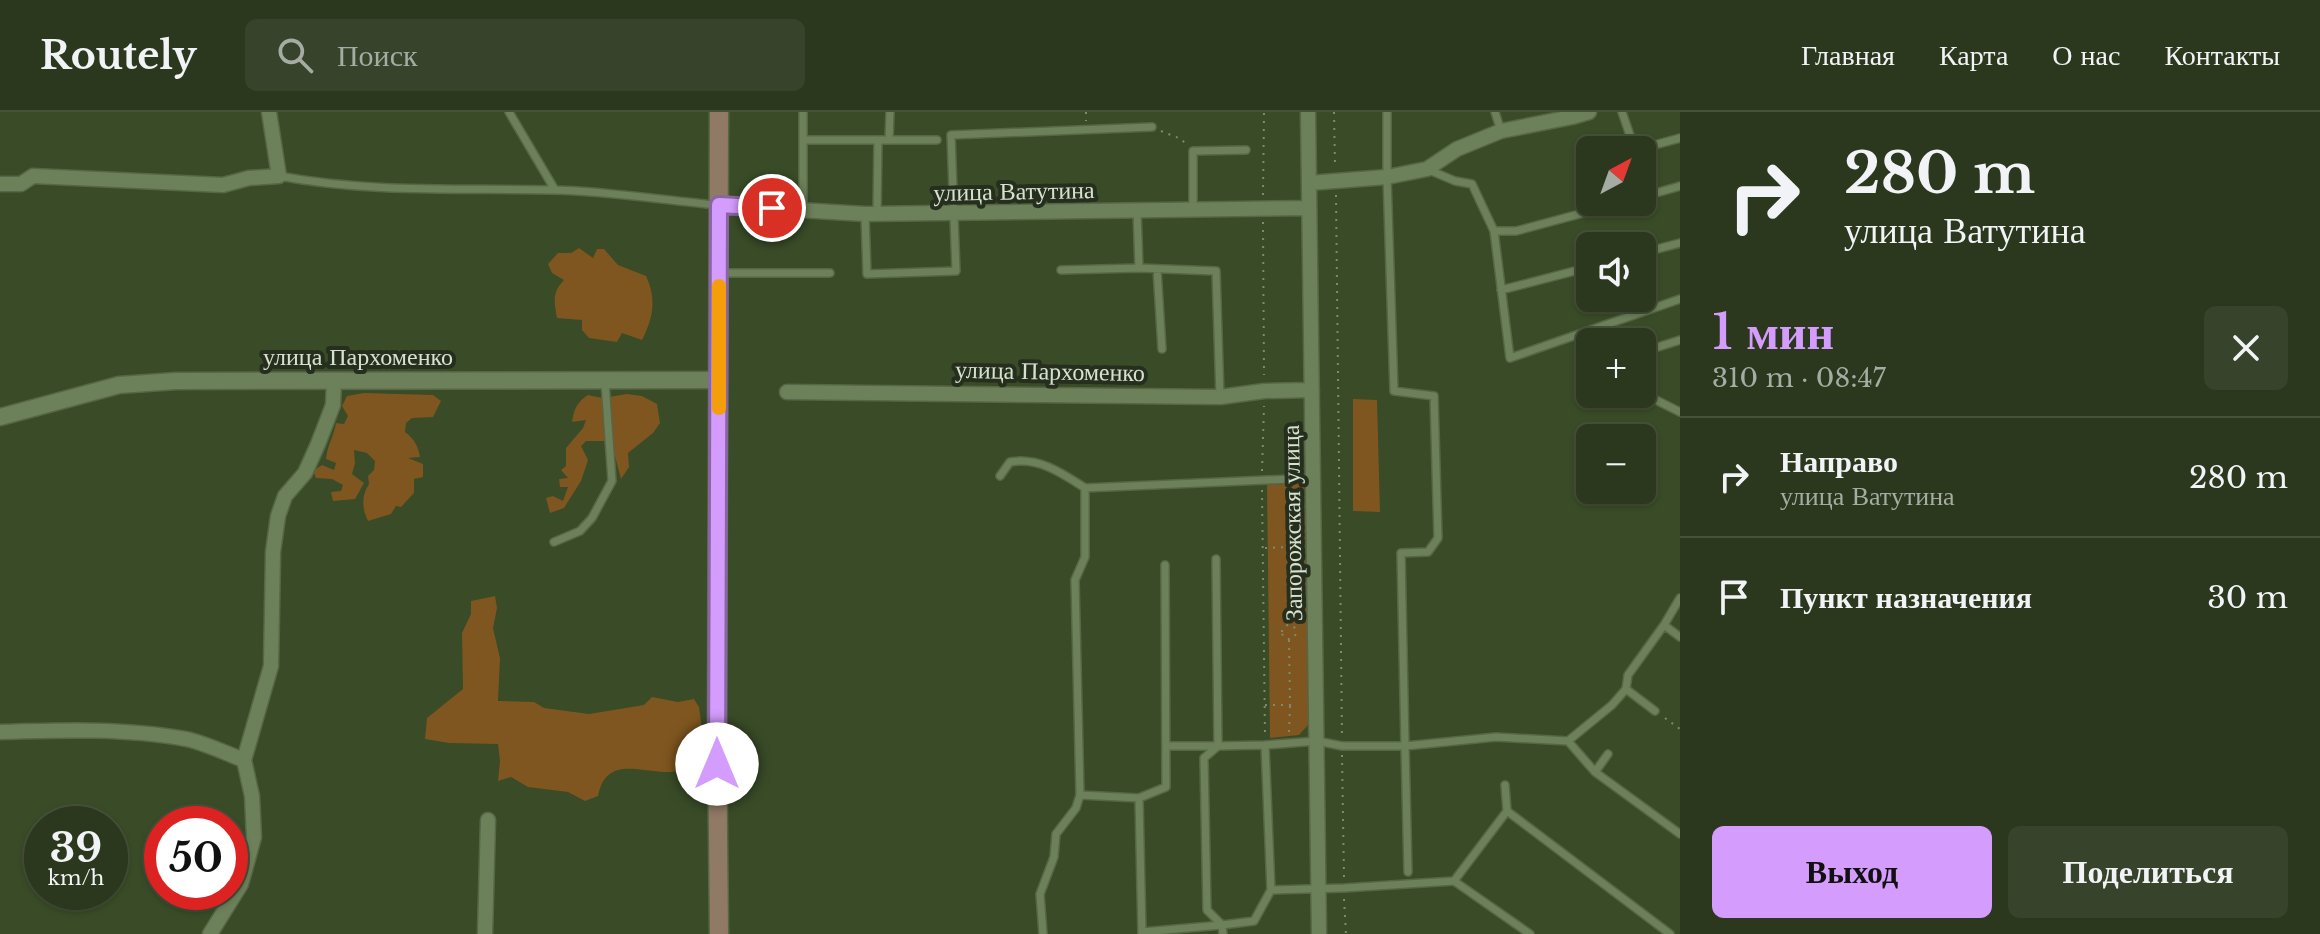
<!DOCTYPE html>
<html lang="ru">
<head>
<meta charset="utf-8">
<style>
	:root { --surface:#2b381d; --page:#37432a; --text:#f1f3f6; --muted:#a6aca4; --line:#47523b; --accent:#d49cfc }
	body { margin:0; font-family:"Libre Baskerville",serif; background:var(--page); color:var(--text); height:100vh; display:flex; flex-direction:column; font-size:30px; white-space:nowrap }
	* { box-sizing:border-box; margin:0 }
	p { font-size:26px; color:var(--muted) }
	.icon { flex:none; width:44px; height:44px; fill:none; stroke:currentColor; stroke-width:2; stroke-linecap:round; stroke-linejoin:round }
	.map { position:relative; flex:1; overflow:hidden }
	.sheet { display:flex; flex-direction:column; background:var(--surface); width:640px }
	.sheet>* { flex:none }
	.guide { background:#2b381d; color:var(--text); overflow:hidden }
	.needle { width:52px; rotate:41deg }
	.fabs { position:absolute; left:1576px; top:24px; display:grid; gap:16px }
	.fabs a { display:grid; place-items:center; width:80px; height:80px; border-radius:12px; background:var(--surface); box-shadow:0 2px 6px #0004,0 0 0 2px var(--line); font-size:40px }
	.speed { position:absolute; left:24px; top:694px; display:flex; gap:16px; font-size:40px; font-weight:700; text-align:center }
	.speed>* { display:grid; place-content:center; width:104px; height:104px; border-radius:50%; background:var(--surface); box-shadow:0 2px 6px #0004,0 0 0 2px var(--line); line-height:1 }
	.speed small { font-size:20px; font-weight:400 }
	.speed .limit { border:12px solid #d22; background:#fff; color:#111 }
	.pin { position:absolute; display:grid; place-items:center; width:68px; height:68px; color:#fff; margin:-34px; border:4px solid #fff; border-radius:50%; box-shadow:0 2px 8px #0007 }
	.me { position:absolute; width:88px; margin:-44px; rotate:0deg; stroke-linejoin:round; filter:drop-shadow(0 0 6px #0008) }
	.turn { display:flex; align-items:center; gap:28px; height:168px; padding:0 32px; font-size:36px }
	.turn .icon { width:104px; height:104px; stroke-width:2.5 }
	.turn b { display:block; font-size:56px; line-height:68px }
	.round { display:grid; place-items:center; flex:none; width:84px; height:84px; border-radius:12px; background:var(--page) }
	.summary { display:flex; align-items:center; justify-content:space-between; height:136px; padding:0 32px }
	h1 { font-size:48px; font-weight:600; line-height:60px; color:var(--accent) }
	.button { display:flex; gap:16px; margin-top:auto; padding:16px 32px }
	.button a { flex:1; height:92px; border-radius:12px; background:var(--accent); color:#111; font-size:32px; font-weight:600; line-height:92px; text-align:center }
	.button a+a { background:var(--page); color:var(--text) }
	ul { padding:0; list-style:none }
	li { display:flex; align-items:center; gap:24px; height:120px; padding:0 32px; border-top:2px solid var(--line) }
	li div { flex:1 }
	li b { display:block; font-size:30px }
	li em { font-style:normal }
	header { display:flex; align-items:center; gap:48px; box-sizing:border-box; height:112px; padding:0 40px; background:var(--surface); border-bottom:2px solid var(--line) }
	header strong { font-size:38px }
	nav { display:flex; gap:44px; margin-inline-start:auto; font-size:28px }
	.search { width:560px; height:72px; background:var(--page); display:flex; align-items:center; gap:20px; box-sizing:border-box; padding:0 28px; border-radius:12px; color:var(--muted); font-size:30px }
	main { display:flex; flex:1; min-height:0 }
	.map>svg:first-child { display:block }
</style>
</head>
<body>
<header>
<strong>Routely</strong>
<div class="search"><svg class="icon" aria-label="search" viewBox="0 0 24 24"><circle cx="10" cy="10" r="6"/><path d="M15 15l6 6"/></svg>Поиск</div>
<nav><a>Главная</a><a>Карта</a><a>О нас</a><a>Контакты</a></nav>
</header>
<main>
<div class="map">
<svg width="1680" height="822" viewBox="0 0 1680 822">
	<rect width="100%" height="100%" fill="#394b27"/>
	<path fill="#7f561f" d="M579,136L593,146L597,137H604L618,153L646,164C657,187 653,206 642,228L622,221L617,230L589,226L582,218V208L557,206C554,190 552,180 564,168L552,161L548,152L558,141H571Z
		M364,281L433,283L441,289L433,305L412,306L406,311L405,320C414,327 418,333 420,345L408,346L423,352V365L414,367V381L401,395L396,394L391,402L368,409C362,397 361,384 369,372L368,364L374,358L375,349L367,341L354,338L355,351L352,362L364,371L355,387L333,389L331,380L341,379L343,373L332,367L316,366L313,359L322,353L334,358L336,351L326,347C327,334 334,324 336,311L344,312L348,304L342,294L347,284Z
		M627,282L642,284L657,292L660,311L653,321L628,341L629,355L621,367L611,329H586L581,334L588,348L581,369L564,396L550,401L546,386L553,384L563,389L568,375H560L559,367L568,366L561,358L566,354V336L583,316L586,308L572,310C574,297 577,290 588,283L602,286Z
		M1353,287L1377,288L1380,400L1353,399Z
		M1304,371L1309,612L1299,623L1270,626L1267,373Z
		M495,484L497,496L493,516L500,546L498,589L534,590L544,596L589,602L644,593L652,585L678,590L694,587L699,595L706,647C694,657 680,660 665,660C636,659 606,645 598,684L585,689L568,680L528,675L511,665L498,669L500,649L498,632L449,631L425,627L427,606L463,577L462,521L471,502V489Z"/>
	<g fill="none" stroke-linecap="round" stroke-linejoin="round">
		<g stroke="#576646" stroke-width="10">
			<path id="service" d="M509,0L555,78
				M803,0V98
				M1387,0V65L1394,279L1434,284L1438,426L1428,440L1401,441L1405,634L1496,625L1568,629L1612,593L1626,577L1655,599
				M1495,0L1501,19
				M1622,0L1635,38
				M803,28H878L877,102
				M878,28H937
				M889,28L890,0
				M1636,38L1680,26
				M1429,58L1455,69L1472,72L1494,119L1510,246L1680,187
				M279,64C369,81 461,76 552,78C607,79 662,88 717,93
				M1642,85L1680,74
				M1193,97V39L1246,38
				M1137,99L1139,156
				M865,103L867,162L956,159L951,23L1152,15
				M1494,119H1516L1624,90
				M1642,141L1680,131
				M1157,157L1162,237
				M1061,158L1139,156L1216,159L1220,285
				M721,161H830
				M1501,178L1590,155
				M1578,223L1590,241
				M1642,240L1680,228
				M1642,281L1680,300
				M1000,364L1010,350C1039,345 1062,361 1085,376V445L1075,468L1080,683L1139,686
				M1085,376L1313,366
				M554,430L580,419L592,406L612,369L605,270
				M1216,447L1218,634L1265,633
				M1680,486L1664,513L1680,525
				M1626,577L1628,563L1664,513
				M1568,629L1595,660
				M1166,634H1218
				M1218,634L1204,646L1207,798L1222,813
				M1608,642L1595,660L1680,722
				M1505,673L1507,699L1670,822
				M1408,760L1405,634H1342L1317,629L1265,633L1271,778L1344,776L1454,769L1507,699
				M1454,769L1530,822
				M1142,820L1222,813
				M1043,822L1040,782L1054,745L1056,722L1076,696L1080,683
				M1142,822L1139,686L1166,675L1165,453
				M1223,822L1222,813L1254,809L1271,778"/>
		</g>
		<g stroke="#576646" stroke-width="17">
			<path id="minor" d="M1308,0L1319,822
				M1309,71L1387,65L1427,57L1457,37L1501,19L1572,5L1589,0
				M0,72H21L33,64L223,73L249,66L279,64L269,0
				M719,93L865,102L1309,96
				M787,280L1220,285L1264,279L1312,278
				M0,620C61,618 126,616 186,627C205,631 225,641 244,648
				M210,822L241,772L254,725L252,684L244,648L271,554L273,440L278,404L285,384L305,361L318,332L333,293L334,268
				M485,822L488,708"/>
		</g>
		<g stroke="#576646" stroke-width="19">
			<path id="tertiary" d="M0,305L119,273L176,269L719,268"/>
		</g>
		<g stroke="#576646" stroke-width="21">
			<path id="secondary" d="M719,0L717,618L719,822"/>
		</g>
		<path stroke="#7c8c6e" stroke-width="2" stroke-dasharray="2 6" stroke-linecap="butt" d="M1086,0V9
			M1334,0L1335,53
			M1161,19L1181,27L1186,32
			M1263,83L1264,0
			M1336,83L1342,625
			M1263,110L1264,263
			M1262,359L1264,294
			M1262,378L1265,623
			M1265,436L1288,435L1289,513
			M1282 520a7 7 0 1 1 14 0a7 7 0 1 1-14 0Z
			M1265,593H1290L1289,527
			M1665,606L1680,617
			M1289,620L1290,594
			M1342,643L1344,765
			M1344,787L1346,822"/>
		<use href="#service" stroke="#6c8059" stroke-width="7"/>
		<use href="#minor" stroke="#6c8059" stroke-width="14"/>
		<use href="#tertiary" stroke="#6c8059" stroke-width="16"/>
		<use href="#secondary" stroke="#907965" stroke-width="18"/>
	</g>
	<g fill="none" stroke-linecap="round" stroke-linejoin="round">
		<g stroke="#8a65a4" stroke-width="20">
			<path id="route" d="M717,652L719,93L772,96"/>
		</g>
		<use href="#route" stroke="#d49cfc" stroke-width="14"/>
		<path stroke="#f59e0b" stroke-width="14" d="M719,174V296"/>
	</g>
	<g text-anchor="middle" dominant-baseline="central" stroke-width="8" stroke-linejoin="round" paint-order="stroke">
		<g font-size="24" fill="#d6e2cd" stroke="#262e1e">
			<text transform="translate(1014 79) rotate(-1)">улица Ватутина</text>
			<text x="358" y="244">улица Пархоменко</text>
			<text transform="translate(1050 259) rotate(1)">улица Пархоменко</text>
			<text transform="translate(1292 411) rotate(-91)">Запорожская улица</text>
		</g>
	</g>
</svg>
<div class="fabs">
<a><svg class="needle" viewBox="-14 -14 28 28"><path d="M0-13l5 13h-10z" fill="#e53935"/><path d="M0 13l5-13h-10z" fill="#a6aca4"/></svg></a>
<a><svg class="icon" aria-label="sound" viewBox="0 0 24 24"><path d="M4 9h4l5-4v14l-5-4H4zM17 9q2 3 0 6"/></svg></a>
<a>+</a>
<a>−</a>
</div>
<div class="speed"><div>39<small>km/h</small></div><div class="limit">50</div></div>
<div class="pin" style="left:772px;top:96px;background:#d93025"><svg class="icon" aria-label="arrive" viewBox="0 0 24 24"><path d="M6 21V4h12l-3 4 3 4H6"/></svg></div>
<svg class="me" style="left:717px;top:652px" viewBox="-20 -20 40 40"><circle r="19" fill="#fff"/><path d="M0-13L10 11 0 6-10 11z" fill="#d49cfc"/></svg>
</div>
<section class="sheet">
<div class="guide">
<div class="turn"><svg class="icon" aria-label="right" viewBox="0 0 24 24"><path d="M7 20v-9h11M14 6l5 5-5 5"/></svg><div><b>280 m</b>улица Ватутина</div></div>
</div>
<div class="summary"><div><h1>1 мин</h1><p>310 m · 08:47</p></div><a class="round"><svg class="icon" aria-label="close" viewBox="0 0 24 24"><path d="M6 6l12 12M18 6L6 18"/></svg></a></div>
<ul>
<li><svg class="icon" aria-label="right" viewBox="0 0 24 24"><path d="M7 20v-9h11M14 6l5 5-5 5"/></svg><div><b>Направо</b><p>улица Ватутина</p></div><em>280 m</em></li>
<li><svg class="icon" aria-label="arrive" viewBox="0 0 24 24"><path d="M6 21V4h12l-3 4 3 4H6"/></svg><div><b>Пункт назначения</b></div><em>30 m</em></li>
</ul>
<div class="button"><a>Выход</a><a>Поделиться</a></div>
</section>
</main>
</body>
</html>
